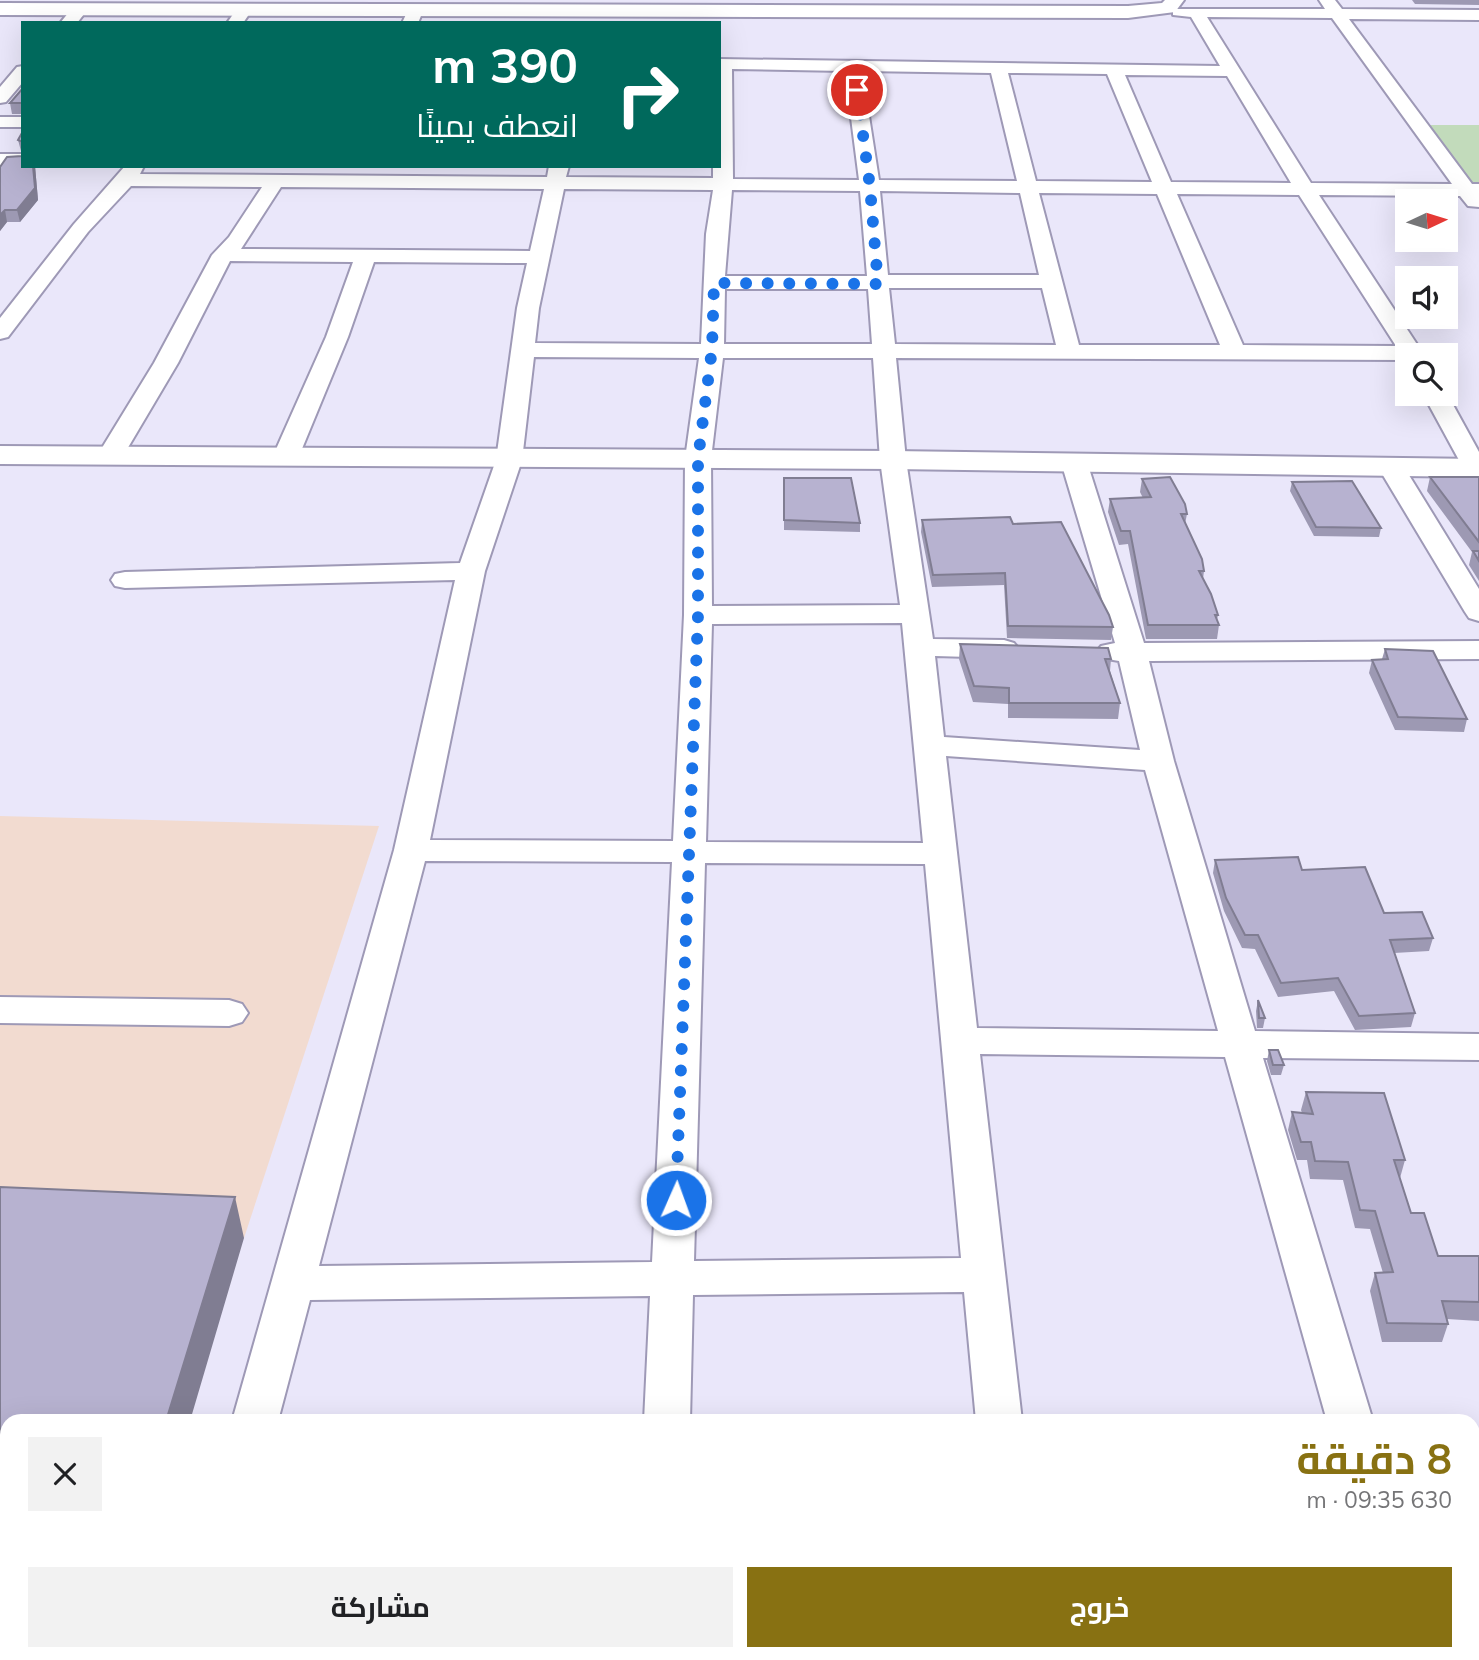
<!DOCTYPE html>
<html lang="ar">
<head>
<meta charset="utf-8">
<style>
	:root { --surface:#fff; --page:#f2f2f2; --text:#202124; --muted:#757577; --accent:#887112 }
	body { margin:0; font-family:Mulish,Cairo,sans-serif; background:var(--page); color:var(--text); direction:rtl; height:100vh; display:flex; flex-direction:column; font-size:26px; white-space:nowrap }
	* { box-sizing:border-box; margin:0 }
	p { font-size:23px; color:var(--muted) }
	.icon { flex:none; width:38px; height:38px; fill:none; stroke:currentColor; stroke-width:2; stroke-linecap:round; stroke-linejoin:round }
	.map { position:relative; flex:1; overflow:hidden; direction:ltr }
	.side { position:absolute; left:0px; top:1414px; width:1480px; height:247px; display:flex; flex-direction:column; background:var(--surface); border-radius:21px 21px 0 0; box-shadow:0 7px 28px #0002; direction:rtl }
	.side>* { flex:none }
	.banner { position:absolute; left:21px; top:21px; width:700px; height:147px; border-radius:0px; box-shadow:0 7px 28px #0002; direction:rtl; background:#00695c; color:#fff; overflow:hidden }
	.needle { width:46px; rotate:86deg }
	.tools { position:absolute; left:1395px; top:189px; display:grid; gap:14px }
	.tools a { display:grid; place-items:center; width:63px; height:63px; border-radius:0px; background:var(--surface); box-shadow:0 7px 28px #0002; font-size:35px }
	.pin { position:absolute; display:grid; place-items:center; width:60px; height:60px; color:#fff; margin:-30px; border:4px solid #fff; border-radius:50%; box-shadow:0 2px 7px #0007 }
	.me { position:absolute; width:77px; margin:-38px; rotate:2deg; stroke-linejoin:round; filter:drop-shadow(0 0 5px #0008) }
	.turn { display:flex; align-items:center; gap:24px; height:147px; padding:0 28px; font-size:32px }
	.turn .icon { width:91px; height:91px; stroke-width:2.5 }
	.turn b { display:block; font-size:49px; line-height:60px }
	.round { display:grid; place-items:center; flex:none; width:74px; height:74px; border-radius:0px; background:var(--page) }
	.summary { display:flex; align-items:center; justify-content:space-between; height:119px; padding:0 28px }
	h1 { font-size:42px; font-weight:700; line-height:52px; color:var(--accent) }
	.action { display:flex; gap:14px; margin-top:auto; padding:14px 28px }
	.action a { flex:1; height:80px; border-radius:0px; background:var(--accent); color:#fff; font-size:28px; font-weight:700; line-height:80px; text-align:center }
	.action a+a { background:var(--page); color:var(--text) }
	.map>svg:first-child { display:block }
</style>
</head>
<body>
<div class="map">
<svg width="1479" height="1660" viewBox="0 0 1479 1660">
	<rect width="100%" height="100%" fill="#eae7fa"/>
	<path fill="#f2dbd0" d="M0,816L379,826L244,1238L0,1228Z"/>
	<path fill="#c2dbbb" d="M1427,125H1479V183H1471Z"/>
	<g fill="none" stroke-linecap="round" stroke-linejoin="round">
		<g stroke="#9e99b6" stroke-width="4">
			<path id="street" d="M1319,0H1335L1342,9L1479,10V20L1349,19L1472,184H1479V207L1468,206L1460,196L1319,195L1424,355H1407V360L896,358L906,460L933,639L1004,640L1014,643L1019,649L1014,655L1004,658L935,656L944,737L1140,750L1119,661L1101,658L1096,652L1101,646L1115,643L1061,462L1065,457H1083L1087,462L1144,643L1479,641V659L1149,661L1174,761L1255,1031L1479,1034V1060L1263,1058L1373,1421H1327L1225,1057L980,1054L1022,1421H976L964,1292L693,1295L690,1421H644L650,1296L310,1300L278,1421H232L394,850L455,580L125,588L115,586L111,580L115,574L125,572L460,563L496,460L517,308L527,263L374,262L348,337L299,456L295,461H277L273,456L326,337L353,262L230,261L178,363L123,456L119,461H101L97,456L154,363L212,255L229,237L262,187L131,186L88,232L8,337L0,339V318L74,224L125,166H144L140,174L547,177L549,166H569L566,177L713,178V166H719V59L1220,66L1191,17L1173,15V9H1325ZM1207,17L1332,18L1452,184L1311,183ZM732,69L845,71L859,180L733,179ZM862,71L991,73L1017,181L879,180ZM1008,73L1107,74L1152,182L1036,181ZM1125,75L1227,76L1291,183L1171,182ZM281,187L544,189L530,251L241,249ZM564,189L713,190L706,234L701,344L535,343L539,308ZM732,190L860,191L867,276H725ZM880,191L1020,193L1039,275H888ZM1039,193L1157,194L1220,345H1079ZM1177,194L1299,195L1396,346L1243,345ZM889,288H1042L1056,345L895,344ZM725,289H868L872,344H724ZM534,357L699,358L685,459L684,615L673,841L430,840L485,571L522,460ZM723,358H873L880,460L900,605L712,606L711,459ZM902,623L923,843L706,842L712,624ZM946,756L1145,770L1218,1031L977,1028ZM425,861L672,862L652,1262L319,1266ZM705,863L925,864L961,1258L694,1261Z
				M80,4L88,9L77,23H60L74,6Z
				M244,5L252,10L243,23H227L238,7Z
				M415,6L423,11L418,23H402L409,8Z
				M23,66V82L6,102L0,103V87L17,67Z
				M0,117H23V127H0Z
				M0,154H23V166H0Z
				M1446,392L1479,452V475L1466,473L1423,394Z
				M1391,459L1400,462L1404,467L1479,589V621L1469,618L1465,612L1378,467L1382,462Z
				M0,997L229,1000L242,1004L248,1013L242,1022L229,1026L0,1023Z
				M167,1654H217L215,1660H165Z
				M632,1654H682V1660H632Z
				M998,1654H1048L1049,1660H999Z
				M1392,1654H1442L1444,1660H1394Z"/>
		</g>
		<g stroke="#9e99b6" stroke-width="4">
			<path id="secondary" d="M1165,0H1184L1175,12L1128,18L0,15V3L1128,6L1162,3Z
				M0,446L893,451L1479,459V477L893,469L0,464Z"/>
		</g>
		<use href="#street" fill="#fff" fill-rule="evenodd"/>
		<use href="#secondary" fill="#fff" fill-rule="evenodd"/>
	</g>
	<path fill="#9d99b3" d="M1412,0H1479V5L1415,4Z
		M23,88V114H12L10,103Z
		M23,131V166H35L38,200L20,222H7L0,231V167L22,156V152L21,151L18,140Z
		M1430,477H1479V581L1469,565L1472,552L1427,491Z
		M784,478L860,523V532L784,530Z
		M1142,479L1187,514L1185,524L1204,571L1203,579L1218,615L1217,620L1219,625L1217,639H1146L1128,544L1119,545L1108,512L1110,499L1143,498L1140,492Z
		M1292,482L1381,528L1379,537L1314,536L1290,491Z
		M922,520L1013,524L1113,627L1111,640L1007,638L1004,585L932,587L921,532Z
		M960,644L1111,659L1110,671L1120,703L1118,719L1008,718V704L973,702L959,659Z
		M1385,649L1467,719L1464,732L1395,730L1369,673L1372,660L1382,659Z
		M1215,860L1302,870L1384,913L1433,938L1429,951L1394,953L1415,1013L1411,1027L1355,1030L1334,991L1278,997L1255,949L1242,948L1224,911L1213,873Z
		M1258,1000L1265,1018L1263,1028H1257L1256,1011Z
		M1269,1050L1284,1065L1281,1075H1271L1267,1061Z
		M1306,1092L1405,1160L1400,1178L1411,1213L1438,1256H1479V1321L1447,1319L1448,1324L1442,1342H1382L1370,1291L1375,1273H1383L1370,1229L1355,1228L1343,1180L1310,1179L1307,1160H1297L1288,1130L1292,1112L1302,1113L1301,1110Z"/>
	<path fill="#807d92" d="M33,166H35L38,200L20,222L17,210Z
		M5,210L7,222L0,231V215Z
		M235,1197L244,1238L190,1421H166Z
		M94,1654H120L119,1660H92Z"/>
	<path fill="#b7b2d0" stroke="#807d92" stroke-width="2" d="M23,88V103H10Z
		M23,131V142L18,140Z
		M23,147V166H33L35,188L17,210H5L0,215V167L7,157L22,156Z
		M1170,477L1185,504L1187,514H1181L1202,559L1204,571H1199L1211,594L1218,615H1215L1219,625H1148L1130,531H1121L1110,499L1151,497L1142,479Z
		M1430,477H1479V542Z
		M784,478H851L860,523L784,520Z
		M1352,481L1381,528L1316,527L1292,482Z
		M1010,517L1013,524L1061,522L1109,615L1113,627L1008,626L1005,573L933,575L922,520Z
		M1473,551H1479V561Z
		M960,644L1108,648L1111,659H1105L1120,703H1009V688L974,686Z
		M1385,649L1433,651L1467,719L1398,717L1372,660L1388,659Z
		M1298,857L1302,870L1365,867L1384,913L1422,912L1433,938L1390,940L1415,1013L1359,1016L1338,978L1281,983L1258,935H1245L1226,898L1215,860Z
		M1258,1000L1265,1018H1259Z
		M1269,1050H1278L1284,1065H1273Z
		M1306,1092L1384,1093L1405,1160H1394L1411,1213H1424L1438,1256H1479V1302L1442,1301L1448,1324L1387,1323L1375,1273L1393,1272L1375,1211L1360,1210L1348,1162L1315,1161L1311,1142H1301L1292,1112L1313,1114Z
		M0,1187L235,1197L166,1421H7V1654H94L92,1660H0Z"/>
	<g fill="none" stroke-linecap="round" stroke-linejoin="round">
		<path stroke="#1a73e8" stroke-width="12" stroke-dasharray="0 21.6" d="M676,1200L698,615V459L712,349L714,283L878,284L870,187L857,90"/>
	</g>
</svg>
<div class="tools">
<a><svg class="needle" viewBox="-14 -14 28 28"><path d="M0-13l5 13h-10z" fill="#e53935"/><path d="M0 13l5-13h-10z" fill="#757577"/></svg></a>
<a><svg class="icon" aria-label="sound" viewBox="0 0 24 24"><path d="M4 9h4l5-4v14l-5-4H4zM17 9q2 3 0 6"/></svg></a>
<a><svg class="icon" aria-label="search" viewBox="0 0 24 24"><circle cx="10" cy="10" r="6"/><path d="M15 15l6 6"/></svg></a>
</div>
<div class="pin" style="left:857px;top:90px;background:#d93025"><svg class="icon" aria-label="arrive" viewBox="0 0 24 24"><path d="M6 21V4h12l-3 4 3 4H6"/></svg></div>
<svg class="me" style="left:676px;top:1200px" viewBox="-20 -20 40 40"><circle r="17" fill="#1a73e8" stroke="#fff" stroke-width="3"/><path d="M0-11L8 9 0 5-8 9z" fill="#fff"/></svg>
<div class="banner">
<div class="turn"><svg class="icon" aria-label="right" viewBox="0 0 24 24"><path d="M7 20v-9h11M14 6l5 5-5 5"/></svg><div><b>390 m</b>انعطف يمينًا</div></div>
</div>
<section class="side">
<div class="summary"><div><h1>8 دقيقة</h1><p>630 m · 09:35</p></div><a class="round"><svg class="icon" aria-label="close" viewBox="0 0 24 24"><path d="M6 6l12 12M18 6L6 18"/></svg></a></div>
<div class="action"><a>خروج</a><a>مشاركة</a></div>
</section>
</div>
</body>
</html>
